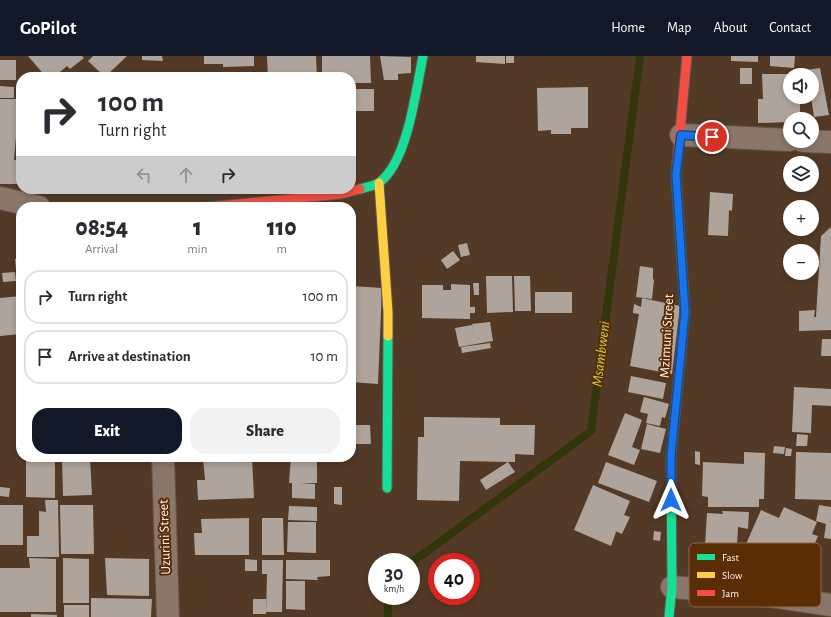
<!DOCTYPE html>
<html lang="en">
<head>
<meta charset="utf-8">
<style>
	:root { --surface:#fff; --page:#f2f2f3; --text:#2b2b33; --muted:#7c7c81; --line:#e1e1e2; --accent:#111827 }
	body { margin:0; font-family:"Alegreya Sans",sans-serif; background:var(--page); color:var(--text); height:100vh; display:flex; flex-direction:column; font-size:15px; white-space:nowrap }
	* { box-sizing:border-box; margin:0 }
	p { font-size:13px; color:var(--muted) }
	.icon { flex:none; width:22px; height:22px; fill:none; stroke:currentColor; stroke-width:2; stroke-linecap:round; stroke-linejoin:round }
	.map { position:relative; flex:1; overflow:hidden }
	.side { position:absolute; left:16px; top:146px; width:340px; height:260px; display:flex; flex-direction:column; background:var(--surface); border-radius:16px; box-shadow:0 2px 6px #0003 }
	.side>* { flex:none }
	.top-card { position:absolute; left:16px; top:16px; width:340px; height:122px; border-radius:16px; box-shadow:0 2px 6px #0003; background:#fff; color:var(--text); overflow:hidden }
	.tools { position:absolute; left:783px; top:12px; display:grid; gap:8px }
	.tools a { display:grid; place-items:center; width:36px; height:36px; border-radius:50%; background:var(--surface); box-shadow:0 2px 6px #0003; font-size:20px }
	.speed { position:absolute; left:368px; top:497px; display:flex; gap:8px; font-size:20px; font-weight:700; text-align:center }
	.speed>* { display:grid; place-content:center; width:52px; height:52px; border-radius:50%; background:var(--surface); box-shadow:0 2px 6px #0003; line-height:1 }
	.speed small { font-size:10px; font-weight:400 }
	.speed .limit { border:6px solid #d22; background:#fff; color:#111 }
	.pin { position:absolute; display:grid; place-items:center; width:34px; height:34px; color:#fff; margin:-17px; border:2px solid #fff; border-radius:50%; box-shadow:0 1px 4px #0007 }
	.me { position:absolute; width:44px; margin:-22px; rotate:0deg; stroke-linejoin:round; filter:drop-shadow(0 0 3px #0008) }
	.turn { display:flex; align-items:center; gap:14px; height:84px; padding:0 16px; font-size:18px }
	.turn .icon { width:52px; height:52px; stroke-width:2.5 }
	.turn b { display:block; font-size:28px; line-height:34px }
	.lanes { display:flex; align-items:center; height:38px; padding:0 16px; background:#0003; justify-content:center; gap:20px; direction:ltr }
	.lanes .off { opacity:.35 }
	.eta { display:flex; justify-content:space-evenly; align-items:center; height:68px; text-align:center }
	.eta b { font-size:24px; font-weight:800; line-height:28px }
	.button { display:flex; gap:8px; margin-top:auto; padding:8px 16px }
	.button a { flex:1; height:46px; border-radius:16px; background:var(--accent); color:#fff; font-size:16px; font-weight:800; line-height:46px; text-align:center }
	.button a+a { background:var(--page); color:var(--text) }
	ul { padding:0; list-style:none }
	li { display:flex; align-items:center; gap:12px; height:54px; margin:0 8px 6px; padding:0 8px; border:2px solid var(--line); border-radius:16px }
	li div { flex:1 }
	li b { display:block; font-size:15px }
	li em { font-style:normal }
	header { display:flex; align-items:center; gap:24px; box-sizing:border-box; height:56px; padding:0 20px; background:var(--accent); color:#fff }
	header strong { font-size:19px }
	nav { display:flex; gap:22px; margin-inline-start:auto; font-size:14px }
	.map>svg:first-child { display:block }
</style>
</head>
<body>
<header>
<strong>GoPilot</strong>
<nav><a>Home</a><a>Map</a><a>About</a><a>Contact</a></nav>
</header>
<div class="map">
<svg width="831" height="561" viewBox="0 0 831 561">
	<rect width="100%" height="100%" fill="#533a26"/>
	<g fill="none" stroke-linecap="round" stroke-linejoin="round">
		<path stroke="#33350a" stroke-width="8" d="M411,507L591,375L640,0
			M388,561V540"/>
	</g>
	<path fill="#afa49b" d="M28,0H82L84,2L70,13L67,10L54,21H46Z
		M93,0H127L105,21L88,5Z
		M142,0H162L163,5L142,4Z
		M204,0H254V10L223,11V8H204Z
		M267,0H296L297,21H268Z
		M296,0H316L317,21H297Z
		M322,0H370L371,27H351V21H322Z
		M380,0L411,1V17L398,18V24H384Z
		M476,0H505V8L476,6Z
		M506,0H514V7H506Z
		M731,0H758V6L731,5Z
		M770,0H795L794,12L770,10Z
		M0,4H16V24H0Z
		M740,12H752V28H740Z
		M820,12L829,59L814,61L811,41L812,19H807L806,14Z
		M762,18H790V41H800V63H790V66L758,67V43H763Z
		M0,30L14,31V42H0Z
		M588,31V72H571V78H551V74L538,75L537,32Z
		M351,33H374V55H351Z
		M0,43H21V69H17L14,104H21V128H0Z
		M710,136L733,138L732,155L729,154L728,180L708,179Z
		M831,171V274L799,275V255L815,254L814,261H816L821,180Z
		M467,187L470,199L461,201L458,189Z
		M453,195L460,204L447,213L441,204Z
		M21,202V224H17L15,203Z
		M640,210L653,212V223L654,224L652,243L636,241Z
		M15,216L16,225L3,226L2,217Z
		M486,220H512L513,256L487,257Z
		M514,220H530L531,255H515Z
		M473,227H479V239H474Z
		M451,228L470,229V251H475V257H470V263L422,262V229H443V234H451Z
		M351,230L382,232L378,328L351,326Z
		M535,236H572V257H535Z
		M21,240V278L0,280V242Z
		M642,242L680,250L672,318L630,310L639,258L633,257L634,248L641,251Z
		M490,266L493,285L459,291L455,272L472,269L474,283L472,268Z
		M822,283H831V300H821Z
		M490,287L491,292L462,297L461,291Z
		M631,320L666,327L663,343L628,336Z
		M794,331L831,333V350L812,349L811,377L792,376Z
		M644,341L669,348L665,362L662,361L660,370L646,367L648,358L640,356Z
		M625,357L642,364L632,391L640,394L634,409L608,399Z
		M424,361L500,362V369H535L534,399L515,398V406L460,405L459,445L417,444L418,381H424Z
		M647,368L666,373L660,397L641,393Z
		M351,369H370L371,388H351Z
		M797,378L808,379L807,390H796Z
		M774,390L785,391L784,398L773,397Z
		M786,392L792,393L791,400H785Z
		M695,395L700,396V409L695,408Z
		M744,396L765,397L764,443H759V451H708V441L702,440L703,406L744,408Z
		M796,396L831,397V444L795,443Z
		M26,401H55V442L26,441Z
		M62,401H90L92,439L63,440Z
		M252,401L254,442L198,444L197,424H205L203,402Z
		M291,401H317V427H300L315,428V443L292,442V427H289Z
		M326,401H342V405L326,404Z
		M508,406L515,416L486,434L480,424Z
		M606,406L657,425L649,446L598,427Z
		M593,429L630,445L624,459L630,461L622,478L615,475L616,476L611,490L574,474Z
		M0,431L10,432L9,441L0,440Z
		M334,431H342V449L334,448Z
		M45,444H58L59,501H27V480H39V455L46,456Z
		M0,449H23V489H0Z
		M60,449H93L94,498H61Z
		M819,449L831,451V483L824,482L826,468L816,465Z
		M289,450L317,451V465L288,464Z
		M784,451L817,466L812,478L818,480L806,508L800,505L798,512L780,504L778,509L755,499L758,494L746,488L761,454L779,462Z
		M722,455L749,456L748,473L738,471L737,489H739L736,500L720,495L721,492L705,490L707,457L723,458Z
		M249,462V499H195L194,477H202L201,463Z
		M262,462H283L284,499H262Z
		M288,466H316V497L287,496Z
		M654,475L661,476L660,485L653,484Z
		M29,502L56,503V556H0V512H30Z
		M63,502L89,503V547H63Z
		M105,502L149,503V540L107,539Z
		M245,503L257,504V515H245Z
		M262,504H283L282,556H266L267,518H262Z
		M286,504H330V520L317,521L318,524L286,523Z
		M286,525H305V554L286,553Z
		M91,542L152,543L151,561H91Z
		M253,543H266V558H253Z
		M64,549H89V561H64Z
		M31,558L57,559V561H31Z"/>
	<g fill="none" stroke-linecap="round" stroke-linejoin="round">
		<g stroke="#655448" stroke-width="24">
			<path id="street" d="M681,79L790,84
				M803,85L831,86
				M0,142L39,151
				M163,401L168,561
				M672,531L757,538L831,549"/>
		</g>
		<g stroke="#655448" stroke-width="11">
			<path id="fast" d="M360,133C366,131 375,130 380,126C408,104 416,34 423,0
				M387,432L388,280
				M669,561L672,531L671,401L685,256L679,165"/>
		</g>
		<g stroke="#655448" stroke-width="11">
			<path id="slow" d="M379,127L388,256V280"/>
		</g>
		<g stroke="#655448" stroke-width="11">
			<path id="jam" d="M208,151L341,138L360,133
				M679,165L676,118L687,0"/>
		</g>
		<use href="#street" stroke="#8b7769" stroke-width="22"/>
		<use href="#fast" stroke="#16e098" stroke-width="9"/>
		<use href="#slow" stroke="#ffcf43" stroke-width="9"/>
		<use href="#jam" stroke="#f24e42" stroke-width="9"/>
	</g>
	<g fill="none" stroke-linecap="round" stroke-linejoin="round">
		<g stroke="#114b97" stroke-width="10">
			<path id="route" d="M671,444V400L685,256L676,118L681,79L712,81"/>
		</g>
		<use href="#route" stroke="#1a73e8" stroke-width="7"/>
	</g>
	<g text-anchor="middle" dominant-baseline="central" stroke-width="4" stroke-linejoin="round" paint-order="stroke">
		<g font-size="14" fill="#fef2ea" stroke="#5b2d04">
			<text transform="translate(667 280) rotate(-87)">Mzimuni Street</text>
			<text transform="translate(165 481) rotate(-92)">Uzurini Street</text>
		</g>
		<g font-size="15" font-style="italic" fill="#bfcf4b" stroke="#5b2d04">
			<text transform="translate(601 298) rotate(-83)">Msambweni</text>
		</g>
	</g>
	<rect x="689" y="487" width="132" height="64" rx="6" fill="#5b2d04" stroke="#8c6849" stroke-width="1"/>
	<rect x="697" y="498" width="18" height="6" fill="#16e098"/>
	<rect x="697" y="516" width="18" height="6" fill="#ffcf43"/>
	<rect x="697" y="534" width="18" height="6" fill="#f24e42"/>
	<g font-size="11" fill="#fef2ea">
		<text x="722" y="505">Fast</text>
		<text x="722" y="523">Slow</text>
		<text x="722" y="541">Jam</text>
	</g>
</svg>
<div class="tools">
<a><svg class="icon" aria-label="sound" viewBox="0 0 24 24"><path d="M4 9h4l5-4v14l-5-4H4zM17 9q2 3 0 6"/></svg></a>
<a><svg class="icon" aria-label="search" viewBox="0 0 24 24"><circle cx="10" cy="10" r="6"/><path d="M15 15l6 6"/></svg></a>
<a><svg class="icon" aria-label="layers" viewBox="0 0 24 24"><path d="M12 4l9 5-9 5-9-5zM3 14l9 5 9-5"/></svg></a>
<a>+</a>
<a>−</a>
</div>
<div class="speed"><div>30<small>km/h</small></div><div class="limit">40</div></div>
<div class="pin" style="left:712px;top:81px;background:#d93025"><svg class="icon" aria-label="arrive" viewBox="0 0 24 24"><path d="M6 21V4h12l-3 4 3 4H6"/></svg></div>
<svg class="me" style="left:671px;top:444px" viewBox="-20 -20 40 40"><path d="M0-17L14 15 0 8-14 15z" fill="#1a73e8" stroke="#fff" stroke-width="4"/></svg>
<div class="top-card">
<div class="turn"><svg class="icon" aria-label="right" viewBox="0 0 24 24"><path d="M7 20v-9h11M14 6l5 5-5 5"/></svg><div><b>100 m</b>Turn right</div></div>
<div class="lanes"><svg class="icon off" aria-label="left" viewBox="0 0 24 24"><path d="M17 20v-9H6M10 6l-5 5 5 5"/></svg><svg class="icon off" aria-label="ahead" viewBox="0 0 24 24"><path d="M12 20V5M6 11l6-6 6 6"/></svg><svg class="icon" aria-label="right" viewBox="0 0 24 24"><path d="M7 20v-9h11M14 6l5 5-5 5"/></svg></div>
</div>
<section class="side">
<div class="eta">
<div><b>08:54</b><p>Arrival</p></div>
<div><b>1</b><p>min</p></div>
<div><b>110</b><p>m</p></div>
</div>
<ul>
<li><svg class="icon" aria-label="right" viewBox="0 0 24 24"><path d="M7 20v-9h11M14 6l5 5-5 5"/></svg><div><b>Turn right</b></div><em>100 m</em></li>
<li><svg class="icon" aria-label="arrive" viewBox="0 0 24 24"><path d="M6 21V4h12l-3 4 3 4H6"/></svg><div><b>Arrive at destination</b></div><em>10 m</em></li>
</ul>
<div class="button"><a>Exit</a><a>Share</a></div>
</section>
</div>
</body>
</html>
